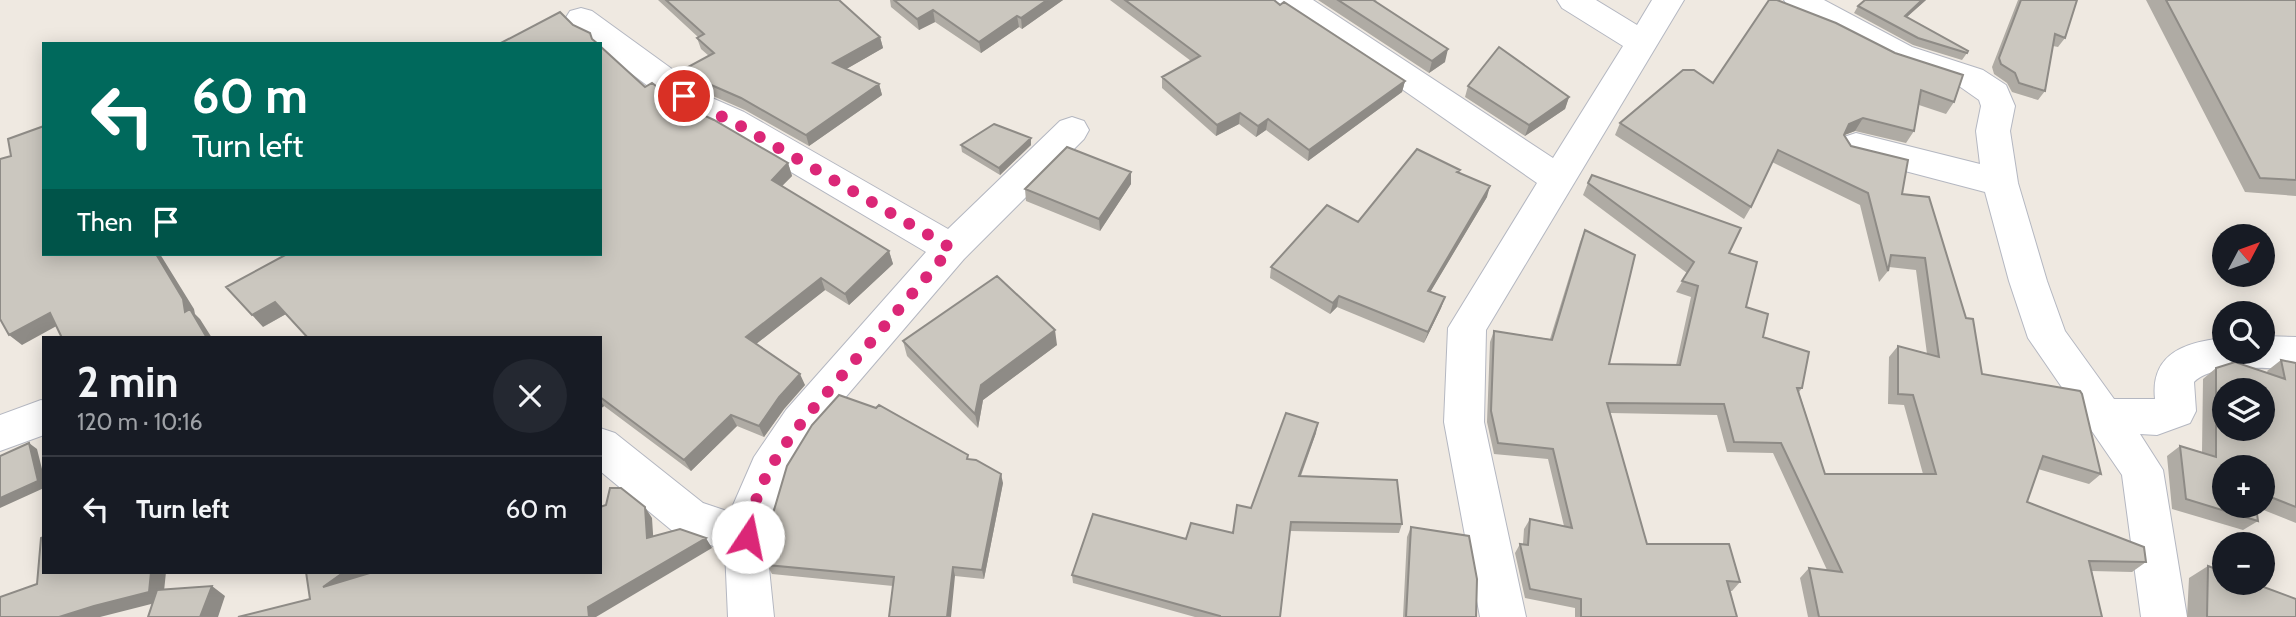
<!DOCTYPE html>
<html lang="en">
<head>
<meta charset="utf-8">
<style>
	:root { --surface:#171b24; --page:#242831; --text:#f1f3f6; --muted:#9ea1a6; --line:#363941 }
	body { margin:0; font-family:Cabin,sans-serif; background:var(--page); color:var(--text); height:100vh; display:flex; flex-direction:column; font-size:26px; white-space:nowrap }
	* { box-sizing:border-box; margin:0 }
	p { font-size:23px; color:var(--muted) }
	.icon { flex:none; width:38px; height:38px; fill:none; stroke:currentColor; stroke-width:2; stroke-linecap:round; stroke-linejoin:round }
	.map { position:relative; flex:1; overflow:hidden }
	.details { position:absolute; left:42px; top:336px; width:560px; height:238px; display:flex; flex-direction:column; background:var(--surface); border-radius:0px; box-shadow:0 4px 18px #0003 }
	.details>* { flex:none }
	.hud { position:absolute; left:42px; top:42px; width:560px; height:214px; border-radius:0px; box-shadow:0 4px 18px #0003; background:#00695c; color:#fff; overflow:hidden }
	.needle { width:46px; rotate:49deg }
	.fabs { position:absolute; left:2212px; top:224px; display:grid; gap:14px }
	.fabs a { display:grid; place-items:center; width:63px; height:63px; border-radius:50%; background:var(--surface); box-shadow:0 4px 18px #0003; font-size:35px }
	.pin { position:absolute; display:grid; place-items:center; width:60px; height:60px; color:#fff; margin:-30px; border:4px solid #fff; border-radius:50%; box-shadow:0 2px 7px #0007 }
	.me { position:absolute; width:77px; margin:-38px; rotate:11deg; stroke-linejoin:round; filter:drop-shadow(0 0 5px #0008) }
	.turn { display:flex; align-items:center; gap:24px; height:147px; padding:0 35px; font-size:32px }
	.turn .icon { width:91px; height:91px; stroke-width:2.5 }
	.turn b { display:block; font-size:49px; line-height:60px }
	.then { display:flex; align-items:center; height:66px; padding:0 35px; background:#0003; gap:14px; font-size:26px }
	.round { display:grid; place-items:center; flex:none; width:74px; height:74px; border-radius:37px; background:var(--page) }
	.overview { display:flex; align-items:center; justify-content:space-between; height:119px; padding:0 35px }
	h1 { font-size:42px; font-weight:700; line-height:52px }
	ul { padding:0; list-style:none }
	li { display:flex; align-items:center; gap:21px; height:105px; padding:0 35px; border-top:2px solid var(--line) }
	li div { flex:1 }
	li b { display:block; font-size:26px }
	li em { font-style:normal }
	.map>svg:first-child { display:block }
</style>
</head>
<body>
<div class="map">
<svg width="2296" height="617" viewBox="0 0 2296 617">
	<rect width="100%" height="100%" fill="#efe9e1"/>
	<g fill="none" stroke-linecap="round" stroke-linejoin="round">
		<g stroke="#b4b7c1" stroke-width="2">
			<path id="street" d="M1274,0H1313L1553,158L1623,46L1562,8L1557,0H1596L1637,25L1652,0H1684L1486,330L1484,422L1526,617H1480L1444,422L1448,328L1537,183L1363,62L1279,8Z
				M1784,0H1824L1912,47L1983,70L2006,85L2015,106L2010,131L2018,183L2047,281L2065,331L2114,399H2155C2150,353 2186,342 2224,338V352H2263V336L2296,337V369C2269,369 2214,362 2194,382L2196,411L2190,423L2157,435L2140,434L2163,470L2187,617H2141L2122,475L2028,338L2009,281L1985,192L1844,155L1839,146L1844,137L1856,133L1980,164L1976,131L1981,106L1979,100L1959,86L1888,63L1846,42L1789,8Z
				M581,8L592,11L712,98L744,112L948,229L1060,121L1072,117L1084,121L1089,130L1084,139L964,259L814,434L786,480L771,514L768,558L774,617H728L725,550L675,533L600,471V428L615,433L703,503L730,512L754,457L786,410L926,252L720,130L688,116L600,50V44C587,44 572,30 565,19L570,11Z
				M41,400L44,401V435L0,451V415Z"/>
		</g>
		<use href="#street" fill="#fff" fill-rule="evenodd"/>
	</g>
	<path fill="#afaba4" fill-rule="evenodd" d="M658,0H839L880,37L883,48L846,69L879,84L882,95L809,146L745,110L713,96L690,79L686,68L709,56L701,49L697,38L698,37Z
		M890,0H1063L1022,29L1019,27L981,53L935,22L919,30L891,7Z
		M1110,0H1274L1405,81L1402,92L1308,161L1266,130L1256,137L1239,124L1216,136L1162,88V77L1191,61Z
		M1318,0H1377L1375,1L1445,62L1429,73Z
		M1769,0L1954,102L1946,114L1919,105L1914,131L1906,143L1855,131L1844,135L1851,146L1902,194L1982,374L2101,474L2089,484L2038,469L2027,502L2146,562L2132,572L2092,571L2102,617H1808L1800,578L1809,568L1827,570L1773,453L1727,452L1717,415L1610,413L1647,544L1740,582L1732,591H1730L1737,617H1575V608L1525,598L1515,553L1520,544H1523L1524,529L1530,519L1564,526L1548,459L1494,454L1487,422L1490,342L1494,331L1550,339L1580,242L1585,230L1609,364L1676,365L1691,297L1676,292L1687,273L1583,195L1588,183L1729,253L1746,307L1763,337L1802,388L1799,392L1825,474H1923L1904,405L1888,404L1889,357L1898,346L1927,354L1916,270L1889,267L1888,271L1879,282L1860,205L1772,162L1751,207L1744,219L1615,135L1620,123L1713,83Z
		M1865,0H1926L1907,17L1967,53L1962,60L1913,45L1854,13L1858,6Z
		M2018,0H2077L2065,38L2058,47L2053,46L2045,91L2038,100L2012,92L2007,83L1994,74L1992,67Z
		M2146,0H2296V196L2245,192Z
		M1468,86L1569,97L1565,109L1525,136L1465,97Z
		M645,87L788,163L792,176L782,186L889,251L893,264L849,305L825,290L756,344L805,385L784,409L764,437L737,426L691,471L604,406L600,409V338L286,314L263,327Z
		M1031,138V145L1000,175L962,152L961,145Z
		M1460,170L1459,173L1487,197L1430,292L1445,297L1441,308L1424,343L1337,307L1330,314L1270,278L1271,267Z
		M1131,172V184L1100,231L1026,201L1025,189Z
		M903,341L1057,345L983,400L978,428L907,356Z
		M2281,360L2296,363V523L2256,507L2258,521L2243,530L2172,509L2167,456L2180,446L2202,452L2203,379L2216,368L2268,373L2267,371ZM2263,467V506H2224Z
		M1316,433L1301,476L1402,524L1399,533L1290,531L1280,617H1195L1073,583L1072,575L1186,539L1233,533L1251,508Z
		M969,459L1003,483L984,579L955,576L893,586L772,574L767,565Z
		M1411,527L1476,617H1403L1407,537Z
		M2208,566L2296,617H2187L2189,578Z"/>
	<path fill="#8e8b86" d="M1047,0H1063L1022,29L1021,18Z
		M1922,0H1926L1900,23L1905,16Z
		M933,10L935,22L919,30L917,19Z
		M1017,16L1019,27L981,53L979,42Z
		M880,37L883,48L836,75L833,63Z
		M1448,49L1445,62L1429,73L1432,61Z
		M1405,81L1402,92L1308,161L1309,150Z
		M879,84L882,95L809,146L806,135Z
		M1569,97L1565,109L1525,136L1529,125Z
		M1240,113L1239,124L1216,136L1217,125Z
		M1863,118L1855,131L1842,136L1849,124Z
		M1268,119L1266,130L1256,137L1258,126Z
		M1031,138V145L1000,175L999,168Z
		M788,163L792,176L776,192L772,180Z
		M1131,172V184L1100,231L1099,219Z
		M1490,186L1487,197L1425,301L1428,291Z
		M889,251L893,264L849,305L845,294Z
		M156,254H160L194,309L195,314L200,319L212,338H207L185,312Z
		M821,278L825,290L751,348L746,337Z
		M1339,296L1337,307L1330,314L1333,303Z
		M1445,297L1441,308L1424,343L1428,332Z
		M275,302L286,314L263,327L252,315Z
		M50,313L62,323L22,345L9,335Z
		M1055,330L1057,345L983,400L978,428L975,414L981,385Z
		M800,374L805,385L784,409L764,437L759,426L779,397Z
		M600,400L604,406L600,409Z
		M731,415L737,426L691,471L684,460Z
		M1318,423L1316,433L1297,485L1299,476Z
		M29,443L37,449L44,477V488L0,508V498Z
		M1001,474L1003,483L984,579L982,570Z
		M645,507L652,518L654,549L647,538Z
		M706,538L712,548L596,617H589L588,607Z
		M953,567L955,576L951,617H947Z
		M151,572H166L163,601L100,617H59Z
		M344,572H369L335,596L323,587Z
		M212,586L225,596L218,617H200Z"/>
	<path fill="#cbc7bf" stroke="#8e8b86" stroke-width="2" fill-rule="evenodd" d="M666,0H839L880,37L833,63L879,84L806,135L741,98L709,84L686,68L714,53L697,38L704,34Z
		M894,0H1047L1021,18L1017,16L979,42L933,10L917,19Z
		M1125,0H1274L1280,5L1284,2L1405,81L1309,150L1268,119L1258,126L1240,113L1217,125L1162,77L1200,56Z
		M1338,0H1373L1448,49L1432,61Z
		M1769,0H1777L1836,23L1895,53L1963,75L1954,102L1921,90L1914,131L1863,118L1849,124L1844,135L1851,146L1908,160L1902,194L1929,197L1966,318L1973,319L1982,374L2080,391L2082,394L2101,474L2043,456L2027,502L2144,547L2146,562L2089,561L2102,617H1819L1809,568L1842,572L1781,443L1734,442L1724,404L1607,403L1647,544H1729L1740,582L1727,581L1737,617H1581V599L1530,589L1520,544L1528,545L1530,519L1572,528L1553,449L1498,443L1491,411L1494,331L1552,340L1585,230L1635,255L1609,364L1680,365L1698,286L1682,281L1694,262L1588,183L1592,175L1741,228L1729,253L1757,262L1746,307L1768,314L1763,337L1809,352L1802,388H1797L1825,474H1936L1913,395L1898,394V346L1939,357L1925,258L1891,255L1888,271L1868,193L1778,150L1751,207L1620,123L1683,70H1694L1713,83Z
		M1865,0H1922L1905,16L1968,51L1967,53L1918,38L1858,6Z
		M2021,0H2077L2065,38L2055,34L2045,91L2019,83L2015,73L2001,64L1999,58Z
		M2166,0H2296V180L2260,178Z
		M560,12L573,25L590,33L592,39L598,44H499Z
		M600,46L645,87L652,83L681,105L714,120L788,163L772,180L889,251L845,294L821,278L746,337L800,374L779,397L759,426L731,415L684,460L600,397V338H308L275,302L252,315L226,287L287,254H600Z
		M1499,47L1569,97L1529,125L1468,86Z
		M994,124L1031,138L999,168L961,145Z
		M44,126V254H156L183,299L185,312L190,309L207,338H62L50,313L9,335L0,319V159L11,156L8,139Z
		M1067,147L1131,172L1099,219L1025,189Z
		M1417,149L1460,170L1457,172L1490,186L1428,291L1445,297L1428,332L1339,296L1333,303L1271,267L1327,205L1358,222Z
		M997,276L1055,330L981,385L975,414L903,341Z
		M2281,360L2296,363V507L2263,494V467H2224V506H2256L2258,521L2186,499L2180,446L2216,457V368L2235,362L2285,379ZM2224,390H2263V429H2224Z
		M839,395L876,408L879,405L968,455L967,459L976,460L1001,474L982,570L953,567L947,617H889L894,577L767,565V534L787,466L812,425Z
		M1286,413L1318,423L1299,476L1397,480L1402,524L1291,522L1280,617H1220V616L1072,575L1093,514L1186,539L1191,523L1233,533L1237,505L1251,508Z
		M29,443L38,481L0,498V456Z
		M610,488H621L645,507L647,538L680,529L706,538L588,607L589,617H238L310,599L306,572H344L323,587L373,572H600V507L606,505Z
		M1411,527L1469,536L1477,579L1476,617H1406Z
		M44,537V572H151L149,592L94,606L59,617H0V597L37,584L41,538Z
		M2208,566L2224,572V583H2253L2296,599V617H2207Z
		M212,586L200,617H148L157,590Z"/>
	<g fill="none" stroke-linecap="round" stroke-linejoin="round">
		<path stroke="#db2777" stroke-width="12" stroke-dasharray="0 21.6" d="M684,96L700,107L732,121L951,248C917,288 884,327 850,366C806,418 755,467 748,537"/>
	</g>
</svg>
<div class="fabs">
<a><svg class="needle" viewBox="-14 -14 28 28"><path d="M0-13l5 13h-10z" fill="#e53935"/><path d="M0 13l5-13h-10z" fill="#9ea1a6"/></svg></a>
<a><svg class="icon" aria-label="search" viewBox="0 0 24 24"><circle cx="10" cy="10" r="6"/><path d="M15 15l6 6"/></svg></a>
<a><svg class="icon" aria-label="layers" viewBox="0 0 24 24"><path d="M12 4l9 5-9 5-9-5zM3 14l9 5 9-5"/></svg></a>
<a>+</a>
<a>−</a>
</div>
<div class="pin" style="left:684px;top:96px;background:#d93025"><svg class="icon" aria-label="arrive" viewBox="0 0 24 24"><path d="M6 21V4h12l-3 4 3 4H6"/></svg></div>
<svg class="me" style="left:748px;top:537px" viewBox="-20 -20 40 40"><circle r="19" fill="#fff"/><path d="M0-13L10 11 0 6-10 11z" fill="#db2777"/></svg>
<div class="hud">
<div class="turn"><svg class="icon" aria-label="left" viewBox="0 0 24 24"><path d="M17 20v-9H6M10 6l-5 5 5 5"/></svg><div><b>60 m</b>Turn left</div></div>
<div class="then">Then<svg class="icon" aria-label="arrive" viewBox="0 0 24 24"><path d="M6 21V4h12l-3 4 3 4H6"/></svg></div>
</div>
<section class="details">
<div class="overview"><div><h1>2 min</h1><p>120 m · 10:16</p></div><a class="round"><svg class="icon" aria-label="close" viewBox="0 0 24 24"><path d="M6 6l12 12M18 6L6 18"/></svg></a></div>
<ul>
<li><svg class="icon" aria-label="left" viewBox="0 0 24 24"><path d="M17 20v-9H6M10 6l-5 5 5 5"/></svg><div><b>Turn left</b></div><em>60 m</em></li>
</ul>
</section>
</div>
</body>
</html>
